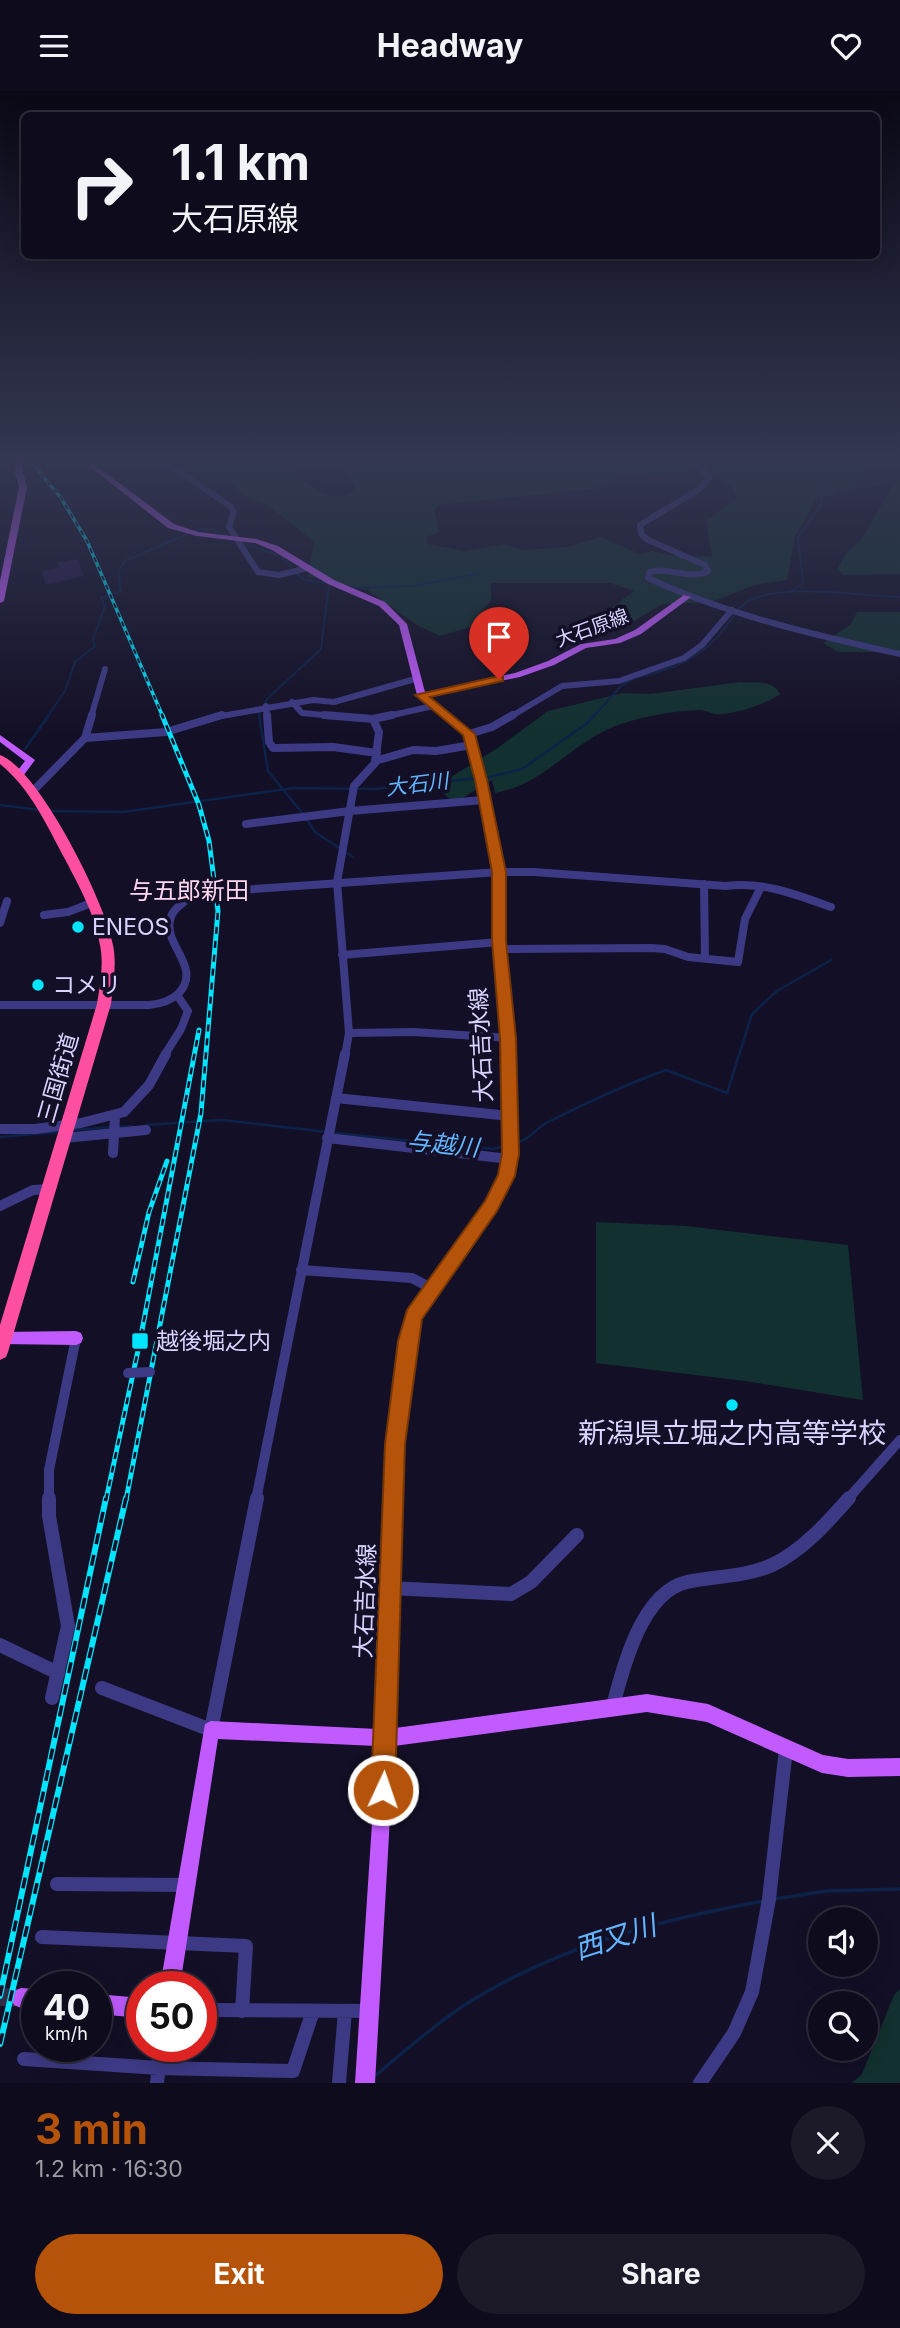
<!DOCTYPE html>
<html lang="en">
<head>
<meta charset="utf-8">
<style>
	:root { --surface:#0e0b1c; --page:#1c1929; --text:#f1f3f6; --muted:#9b9ba3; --line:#2e2b3b; --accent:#b45309 }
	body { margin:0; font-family:Inter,"Noto Sans JP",sans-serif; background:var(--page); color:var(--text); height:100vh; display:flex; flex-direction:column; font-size:26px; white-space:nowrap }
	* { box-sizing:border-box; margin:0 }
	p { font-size:23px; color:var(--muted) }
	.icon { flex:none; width:38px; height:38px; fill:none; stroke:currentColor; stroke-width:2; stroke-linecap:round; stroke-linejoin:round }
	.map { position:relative; height:1992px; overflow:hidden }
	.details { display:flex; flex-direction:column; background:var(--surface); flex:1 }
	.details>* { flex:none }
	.top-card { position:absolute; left:21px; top:21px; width:859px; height:147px; border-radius:10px; box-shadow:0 4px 18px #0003,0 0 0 2px var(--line); background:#0e0b1c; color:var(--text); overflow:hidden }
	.fabs { position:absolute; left:808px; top:1816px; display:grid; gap:14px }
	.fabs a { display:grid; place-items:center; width:70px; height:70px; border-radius:50%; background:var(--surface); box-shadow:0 4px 18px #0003,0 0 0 2px var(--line); font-size:35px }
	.speed { position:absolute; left:21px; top:1880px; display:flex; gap:14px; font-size:35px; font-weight:700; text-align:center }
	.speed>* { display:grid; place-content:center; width:91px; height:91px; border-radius:50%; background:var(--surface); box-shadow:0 4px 18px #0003,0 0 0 2px var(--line); line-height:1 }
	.speed small { font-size:18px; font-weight:400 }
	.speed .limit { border:10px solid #d22; background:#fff; color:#111 }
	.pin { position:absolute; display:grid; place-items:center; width:60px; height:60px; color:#fff; margin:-72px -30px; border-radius:50% 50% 50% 0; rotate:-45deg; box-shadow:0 0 7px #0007 }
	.pin .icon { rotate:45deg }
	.me { position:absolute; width:77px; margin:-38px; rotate:3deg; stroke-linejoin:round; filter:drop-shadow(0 0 5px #0008) }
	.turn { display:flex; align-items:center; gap:24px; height:147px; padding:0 35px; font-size:32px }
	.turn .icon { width:91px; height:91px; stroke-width:2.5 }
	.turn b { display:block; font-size:49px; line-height:60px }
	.round { display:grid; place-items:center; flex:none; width:74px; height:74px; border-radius:37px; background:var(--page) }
	.headline { display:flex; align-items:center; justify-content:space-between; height:119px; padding:0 35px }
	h1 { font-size:42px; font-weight:700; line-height:52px; color:var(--accent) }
	.action { display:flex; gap:14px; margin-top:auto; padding:14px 35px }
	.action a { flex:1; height:80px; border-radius:42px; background:var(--accent); color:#fff; font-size:28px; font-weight:700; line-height:80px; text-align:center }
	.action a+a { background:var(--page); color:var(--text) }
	header { display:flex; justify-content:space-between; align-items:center; height:91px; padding:0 35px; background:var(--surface); font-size:32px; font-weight:700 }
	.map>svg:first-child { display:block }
</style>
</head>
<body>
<header><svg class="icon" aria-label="menu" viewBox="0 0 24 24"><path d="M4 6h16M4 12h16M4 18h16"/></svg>Headway<svg class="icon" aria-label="heart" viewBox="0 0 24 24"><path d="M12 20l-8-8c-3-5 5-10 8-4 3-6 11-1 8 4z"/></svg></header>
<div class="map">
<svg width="900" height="1992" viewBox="0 0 900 1992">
	<rect width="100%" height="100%" fill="#130f26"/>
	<path fill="#12302f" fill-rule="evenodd" d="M164,367C192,367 253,360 277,371C299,381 328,423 356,398L346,380L357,375L349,371L356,367H872L873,370L858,392L817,407L795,445L787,489L755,494L711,511L662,513L636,529L617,536L581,541L573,536L599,526L634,500L610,492H491V509L470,536L440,545L417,534L367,499L308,486L314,451L268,414L251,409L231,392H210ZM711,382L731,395L737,407L706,430L712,466L667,464L652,460L640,463L600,446L569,456L523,459L504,453L464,460L427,453L426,446L439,441L434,419L439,414L593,398L617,387Z
		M900,382V483L843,484L837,478L847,461L861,449Z
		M857,521H900V561H838L823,552L850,534Z
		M740,591C754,592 773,588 780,603C769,612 735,623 720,623C713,624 706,619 699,619C673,620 645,625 621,633C574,648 545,694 495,702L492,689L454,712L443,702V691L496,658L548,620L623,602L650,603Z
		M596,1131L686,1135L848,1154L863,1309L745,1290L596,1272Z
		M900,1898V1992H852L862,1983L894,1904Z"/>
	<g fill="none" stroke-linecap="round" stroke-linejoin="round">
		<path stroke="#0c2248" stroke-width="2" d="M241,452L281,465L304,489L331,493
			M351,497L412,495L478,483
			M788,502L803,492L798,446L821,414V408L852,396L891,391L893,387L888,379L894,374L892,367
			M639,586C674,578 703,566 725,537C733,527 739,514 750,509C786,492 860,505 900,506
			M263,615L268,607L321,558L329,493
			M259,621L260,626
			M47,626L65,600L75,571L95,555L93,549L105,515L101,507L121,500L118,481L125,470L199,438H212L229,446
			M593,626L621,595L633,588"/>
		<path stroke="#0c2248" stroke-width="2.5" d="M259,624L268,680L303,723
			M25,658L49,624
			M485,687L522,678L586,633L594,624
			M0,714L40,719
			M50,720L123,721L294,697L374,698L478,687
			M307,729L315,741L353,766
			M146,1034L222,1029L328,1041
			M118,1036L132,1035
			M73,1039L111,1036
			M334,1042L493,1058L508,1054
			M0,1046L59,1041
			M515,1052C530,1049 534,1039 546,1032C586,1012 624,994 666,979L727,1002L752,923L777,900L831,869"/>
		<path stroke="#0c2248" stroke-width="3.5" d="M774,1808L827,1800L900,1798
			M375,1985C403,1961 432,1936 463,1915C555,1856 658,1829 764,1810"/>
		<path fill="#0c2248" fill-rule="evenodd" d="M888,367H897L893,370Z"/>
	</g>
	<path fill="#241b47" d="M78,468L84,485L46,494L42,480L59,476L58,471Z"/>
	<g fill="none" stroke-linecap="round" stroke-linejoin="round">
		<path stroke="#312d47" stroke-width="18" stroke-dasharray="18 9" stroke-linecap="butt" d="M0,1906L21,1907"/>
		<path stroke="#3d3a85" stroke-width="6" d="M148,367L182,382L230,415L234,420L229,436L258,481L279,484L308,477
			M676,367L699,375L710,387L698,399L640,434L641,443L648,449L705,474L708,480C689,490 669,475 649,481L648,487C728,524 814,544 900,563
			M292,611L302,622L345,626
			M266,615L267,626
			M91,626L105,578
			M216,626L313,609L334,611L415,588
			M384,626L433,615
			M510,626L562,595L619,590L684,567L702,554L732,519"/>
		<path stroke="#3d3a85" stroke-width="8" d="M267,624L269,651L273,657L333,656L377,662
			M324,624L373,628L392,624
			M469,643L492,636L513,624
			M85,647L92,624
			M375,670L413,659L436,660L472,654
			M34,699L85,647L166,641L222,624
			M246,733L350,720L484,709
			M704,793L705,867
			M226,800L499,781H534L726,795C763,790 797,804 831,816
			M44,824L68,821L94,811
			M0,832L7,810
			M499,858L651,857L665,858L688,866L738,871L745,828L761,796
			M342,864L499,851
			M0,914H149C160,913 171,910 179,902C202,876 164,855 170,829C172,818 184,811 192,805
			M349,942L414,941L508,947
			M164,965L181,938L188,920L177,904
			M345,965L349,942L337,791L354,695L375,672L379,641L373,628"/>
		<path stroke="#3d3a85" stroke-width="10" d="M336,1007L510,1025
			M0,1038H35L81,1032L124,1021L149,994L166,963
			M64,1047L146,1039
			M327,1047L510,1068
			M113,1062L115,1025
			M0,1115L33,1099L50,1098
			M301,1179L412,1187L431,1197
			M49,1409V1379L76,1247
			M256,1409L345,963
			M847,1409L900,1349"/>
		<path stroke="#3d3a85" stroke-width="14" d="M49,1407V1425L68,1535L52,1607
			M390,1497L511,1503L531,1491L577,1444
			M0,1554L58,1582
			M102,1597L211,1639L257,1407
			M613,1615C623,1576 642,1501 687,1491C715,1485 745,1486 772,1474C802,1460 827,1432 849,1407
			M57,1793L186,1794
			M42,1846L246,1855L242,1920
			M201,1919L370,1920
			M24,1968L159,1977L293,1980L313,1920
			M157,1992L161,1955
			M339,1992L345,1920
			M700,1992L734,1942L752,1901L769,1808L786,1658"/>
		<path fill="#c25bff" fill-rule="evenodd" d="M20,367L23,369V381L27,396L4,510L0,512V490L19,396L15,381L17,369Z
			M79,367H86L174,433L198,441L256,448L278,455L334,489L385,511L407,533L425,601L515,582L548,570L581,553L615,548L635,539L684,504L691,506L641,543L620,552L586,557L554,574L520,586L428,605L474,643L485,685L504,781L505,851L514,947L517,1063L513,1085L496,1119L420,1227L414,1250L403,1353L395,1637L647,1603L708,1613L823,1664L848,1668L900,1667V1685L848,1686L822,1682L707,1631L647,1621L394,1655L375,1992H355L377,1655L218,1648L180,1895H160L205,1633L211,1630L377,1638L387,1353L400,1250L408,1220L486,1111L501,1085L505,1063L502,947L493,851L494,781L475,685L465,644L417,604L399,534L379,515L328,493L272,459L255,452L197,445L168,437Z
			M0,644L35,669L23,685L20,686L15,683L25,670L0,651Z
			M76,1240L81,1242L83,1247L81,1252L76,1254L0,1253V1243L4,1241Z
			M21,1897L37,1898V1918L21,1917L14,1914L11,1907L14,1900Z
			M96,1903L142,1907V1927L96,1923Z"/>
		<path fill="#ff4fa3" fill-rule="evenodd" d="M0,664C39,678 106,813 113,854C117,874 113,894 111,913L8,1261L6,1266L0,1269V1234L97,913C100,894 104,874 100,854C95,824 80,797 66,770C47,735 31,698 0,673Z"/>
		<g stroke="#00e5ff" stroke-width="3.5">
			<path id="rail-far2" d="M28,367L61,407L87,450L163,626"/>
		</g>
		<g stroke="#00e5ff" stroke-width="5">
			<path id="rail-far1" d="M133,1191L149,1121L167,1070
				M106,1409L140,1250L199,939
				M126,1409L201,1022L218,820L209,750L199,714L162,624"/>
		</g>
		<g stroke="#00e5ff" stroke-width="6">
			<path id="rail" d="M0,1905L106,1407
				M0,1953L126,1407"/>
		</g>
		<use href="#rail-far2" stroke="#130f26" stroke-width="2" stroke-dasharray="5" stroke-linecap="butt"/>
		<use href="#rail-far1" stroke="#130f26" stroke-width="2.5" stroke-dasharray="7" stroke-linecap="butt"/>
		<use href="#rail" stroke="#130f26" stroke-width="3.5" stroke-dasharray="11" stroke-linecap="butt"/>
		<path stroke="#3d3a85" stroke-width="8" d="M192,805L226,800"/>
		<path stroke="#3d3a85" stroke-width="10" d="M128,1282L150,1281"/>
	</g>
	<linearGradient id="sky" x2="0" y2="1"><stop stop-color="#0a0815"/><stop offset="0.57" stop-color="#333752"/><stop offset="1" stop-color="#333752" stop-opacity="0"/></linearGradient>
	<rect width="900" height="645" fill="url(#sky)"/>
	<path fill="#b45309" stroke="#753606" stroke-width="2" d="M499,585L503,586V590L430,606L475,643L487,689L506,781V850L516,947L519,1063L515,1085L497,1120L422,1228L405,1353L395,1699L391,1707L383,1711L375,1707L371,1699L385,1353L398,1250L407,1219L485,1110L498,1084L502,1063L500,947L492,850V781L475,689L463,644L415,604Z"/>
	<g fill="#00e5ff" stroke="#130f26" stroke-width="2.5">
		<circle cx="78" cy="836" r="7"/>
		<circle cx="38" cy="894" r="7"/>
		<rect x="131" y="1241" width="18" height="18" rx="3.5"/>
		<circle cx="732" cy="1314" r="7"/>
	</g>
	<g text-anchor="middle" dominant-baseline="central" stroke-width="7" stroke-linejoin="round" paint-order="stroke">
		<g font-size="19" fill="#d9d4ff" stroke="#130f26">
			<text transform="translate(592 537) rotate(-20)">大石原線</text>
		</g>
		<g font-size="21" font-style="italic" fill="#62b6ff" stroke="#130f26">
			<text transform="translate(417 693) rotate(-7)">大石川</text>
		</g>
		<g font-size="23" fill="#d9d4ff" stroke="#130f26" text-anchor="start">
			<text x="92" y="836">ENEOS</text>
			<text x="52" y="894">コメリ</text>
			<text x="156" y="1250">越後堀之内</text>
		</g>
		<g font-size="23" fill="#d9d4ff" stroke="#130f26">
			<text transform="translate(481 954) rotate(-93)">大石吉水線</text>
			<text transform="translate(58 987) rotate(-74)">三国街道</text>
			<text transform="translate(365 1510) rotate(-88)">大石吉水線</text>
		</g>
		<g font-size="24" fill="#ffd6f0" stroke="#130f26">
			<text x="189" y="799">与五郎新田</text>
		</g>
		<g font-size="24" font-style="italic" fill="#62b6ff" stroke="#130f26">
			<text transform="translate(443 1053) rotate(6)">与越川</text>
		</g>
		<g font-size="28" fill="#d9d4ff" stroke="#130f26">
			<text x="732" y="1342">新潟県立堀之内高等学校</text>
		</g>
		<g font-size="28" font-style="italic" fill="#62b6ff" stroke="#130f26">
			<text transform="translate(615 1846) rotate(-18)">西又川</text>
		</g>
	</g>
</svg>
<div class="fabs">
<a><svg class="icon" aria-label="sound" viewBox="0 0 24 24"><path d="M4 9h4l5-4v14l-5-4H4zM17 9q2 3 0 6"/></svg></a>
<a><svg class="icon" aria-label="search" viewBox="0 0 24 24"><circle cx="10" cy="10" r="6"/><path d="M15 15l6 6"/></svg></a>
</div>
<div class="speed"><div>40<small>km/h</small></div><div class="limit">50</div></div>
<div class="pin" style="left:499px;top:588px;background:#d93025"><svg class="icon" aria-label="arrive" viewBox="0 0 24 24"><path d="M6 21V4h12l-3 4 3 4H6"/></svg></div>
<svg class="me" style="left:383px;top:1699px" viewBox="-20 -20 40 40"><circle r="17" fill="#b45309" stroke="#fff" stroke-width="3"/><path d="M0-11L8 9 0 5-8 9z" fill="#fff"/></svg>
<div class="top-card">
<div class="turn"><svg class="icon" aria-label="right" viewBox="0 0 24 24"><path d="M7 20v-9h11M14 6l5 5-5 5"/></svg><div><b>1.1 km</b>大石原線</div></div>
</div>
</div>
<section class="details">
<div class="headline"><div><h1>3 min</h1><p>1.2 km · 16:30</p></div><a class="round"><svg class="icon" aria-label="close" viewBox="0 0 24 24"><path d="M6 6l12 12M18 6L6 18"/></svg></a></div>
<div class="action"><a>Exit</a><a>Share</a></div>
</section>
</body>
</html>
